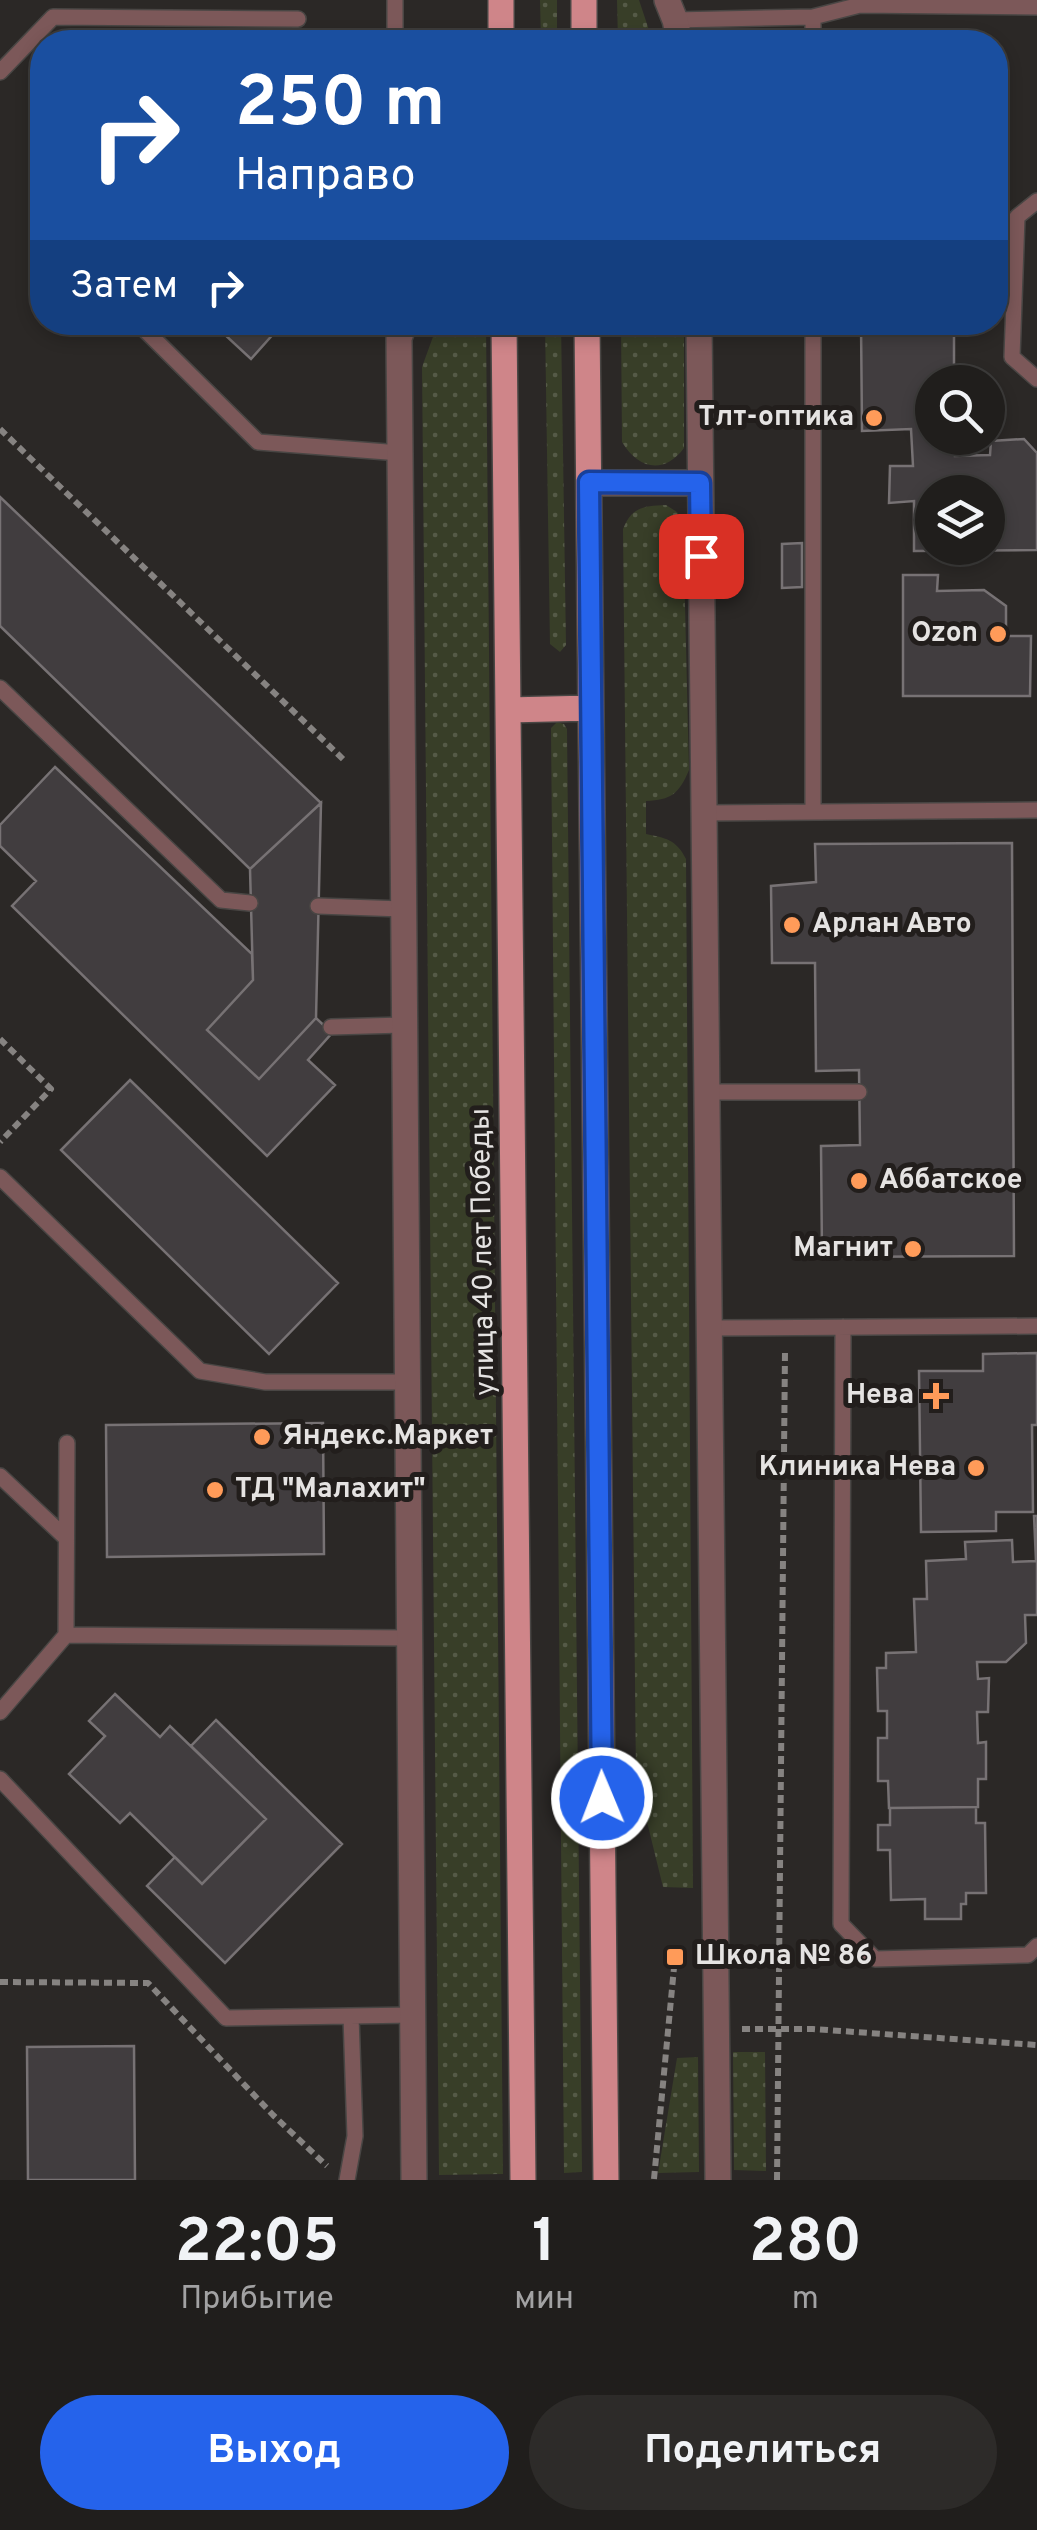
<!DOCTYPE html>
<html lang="ru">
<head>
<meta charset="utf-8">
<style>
	:root { --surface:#201e1c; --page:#2d2b29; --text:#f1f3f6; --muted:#a2a2a3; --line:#3d3c3b; --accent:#2563eb }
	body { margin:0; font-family:Overpass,sans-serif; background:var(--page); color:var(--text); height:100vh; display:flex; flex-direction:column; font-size:38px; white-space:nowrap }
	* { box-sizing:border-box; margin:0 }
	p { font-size:32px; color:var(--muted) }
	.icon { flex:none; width:55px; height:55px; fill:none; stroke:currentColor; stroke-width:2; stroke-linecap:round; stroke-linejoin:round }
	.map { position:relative; height:2180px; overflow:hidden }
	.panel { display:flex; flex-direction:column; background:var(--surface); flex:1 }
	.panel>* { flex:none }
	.hud { position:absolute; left:30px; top:30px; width:978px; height:305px; border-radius:40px; box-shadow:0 5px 15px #0003,0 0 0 2px var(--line); background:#1a4fa0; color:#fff; overflow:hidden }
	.buttons { position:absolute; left:915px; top:365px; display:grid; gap:20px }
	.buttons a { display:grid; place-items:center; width:90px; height:90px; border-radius:50%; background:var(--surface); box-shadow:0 5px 15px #0003,0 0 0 2px var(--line); font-size:50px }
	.pin { position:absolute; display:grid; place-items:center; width:85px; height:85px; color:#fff; margin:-42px; border-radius:20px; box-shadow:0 5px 15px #0006 }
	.me { position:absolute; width:110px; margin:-55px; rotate:359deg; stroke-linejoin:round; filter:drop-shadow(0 0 8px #0008) }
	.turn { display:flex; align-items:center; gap:35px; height:210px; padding:0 40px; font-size:45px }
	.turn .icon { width:130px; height:130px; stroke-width:2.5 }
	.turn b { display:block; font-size:70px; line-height:85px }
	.then { display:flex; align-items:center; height:95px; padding:0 40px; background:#0003; gap:20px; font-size:38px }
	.eta { display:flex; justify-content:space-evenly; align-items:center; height:170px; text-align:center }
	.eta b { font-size:60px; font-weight:700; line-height:70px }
	.cta { display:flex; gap:20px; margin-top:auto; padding:20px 40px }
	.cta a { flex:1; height:115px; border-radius:60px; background:var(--accent); color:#fff; font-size:40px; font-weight:700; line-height:115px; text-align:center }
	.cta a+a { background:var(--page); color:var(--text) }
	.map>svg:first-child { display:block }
</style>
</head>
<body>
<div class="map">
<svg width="1037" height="2180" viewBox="0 0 1037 2180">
	<defs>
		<pattern id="grass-dots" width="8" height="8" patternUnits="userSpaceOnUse" patternTransform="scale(2.5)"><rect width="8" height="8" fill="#383e28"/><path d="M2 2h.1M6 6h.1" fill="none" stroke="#555a47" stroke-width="1.8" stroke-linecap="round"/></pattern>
	</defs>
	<rect width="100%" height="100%" fill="#2b2826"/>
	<path fill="url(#grass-dots)" d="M540,0H557V42H541Z
		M617,0H639L653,42H618Z
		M438,323H486L503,2174L439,2175L422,367Z
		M545,323H561L566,645L560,652L550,644Z
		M621,323H684V448C664,475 638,469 622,442Z
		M666,505L677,512L683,523L689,770C679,794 671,800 646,801V834C665,838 676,839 686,859L693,1888L663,1887L636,1777L623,529C632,507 643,506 666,505Z
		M557,722L564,724L567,729L582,2172L564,2173L551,728Z
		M733,2052H765L766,2171L734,2170Z
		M698,2057L699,2172L658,2173L677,2058Z"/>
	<path fill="#413d3f" stroke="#777274" stroke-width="2.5" fill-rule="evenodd" d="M995,78H1001L1002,159L995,158Z
		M235,322H284L251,359L224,334Z
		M861,322H954V382H932V438H955V456L990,455L991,441L1024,439L1037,453V550L914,551V501L889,503L890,466H913L911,429L862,431ZM932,492H988V548H932Z
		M0,497L321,803L250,869L0,626Z
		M802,543V587L782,588V544Z
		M903,575H938L937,591L984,590L1006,606V636H1031L1030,696H903Z
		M55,767L252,954L253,980L207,1030L259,1079L316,1018L332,1033L308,1060L335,1085L267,1156L12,906L36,881L0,846V825Z
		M321,803L316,1018L259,1079L207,1030L253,980L250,869Z
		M1012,843L1014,1256L822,1257L821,1146L860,1145L859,1070L816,1071L815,963H772L771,886L816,882L815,844Z
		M130,1080L338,1283L269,1354L61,1150Z
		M1037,1353V1425H1032L1033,1512H996V1531L921,1532L919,1371H983V1354Z
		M323,1423L324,1554L107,1557L106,1425Z
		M1034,1516H1037V1615H1025L1026,1643L1006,1662H977L978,1679L989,1678L988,1712H977L978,1743L986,1742V1779H978V1807L889,1808L888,1781H878V1738H887V1711H878L877,1668H886V1653L916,1652L914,1599H927L926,1561L966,1559L965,1542L1012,1540L1013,1562L1036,1561Z
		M115,1694L160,1737L170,1726L266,1819L202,1884L130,1813L120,1823L69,1774L105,1736L89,1721Z
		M216,1720L342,1844L225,1963L147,1886L175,1857L202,1884L266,1819L191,1746Z
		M976,1807V1823H985L986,1893H966V1904H961V1919H925V1899L891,1900L890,1850H878V1825H890V1808Z
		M134,2046L135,2180H28L27,2047Z"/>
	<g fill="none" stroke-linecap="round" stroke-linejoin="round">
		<g stroke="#494644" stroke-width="18">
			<path id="service" d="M395,0V42
				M675,20L813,17L860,5L1037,7
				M813,42V17
				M0,72L53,17L298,19
				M1037,201L1017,217L1012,357L1037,379
				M137,322L258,442L400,453
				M0,688L221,900L250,903
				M813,812V322
				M704,813L1037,810
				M318,906L402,909
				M331,1027L403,1025
				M706,1092H859
				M0,1177L200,1371L265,1382H408
				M843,1327L841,1924L875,1959L1028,1955L1037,1946
				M709,1328L1037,1326
				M0,1476L66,1538
				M66,1635L410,1638
				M0,1712L66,1635L67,1443
				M0,1779L226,2018L413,2015
				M347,2180L355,2136L351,2016"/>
		</g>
		<g stroke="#494644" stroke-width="28">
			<path id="minor" d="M667,0L675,20L680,42
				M405,322L399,338L400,453L414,2180
				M699,322L718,2180
				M589,483H700"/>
		</g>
		<g stroke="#494644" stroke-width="28">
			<path id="primary" d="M501,0V42
				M584,0V42
				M504,322L523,2180
				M587,322L606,2180
				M508,710L591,708"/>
		</g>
		<path stroke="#868381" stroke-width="6" stroke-dasharray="8 5" stroke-linecap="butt" d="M0,429L345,761
			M0,1039L51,1089L0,1142
			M0,1982L148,1983L273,2115L327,2166
			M742,2029H813L1037,2045
			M654,2179L675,1957
			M777,2180L785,1351"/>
		<use href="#service" stroke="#7c5859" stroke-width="15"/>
		<use href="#minor" stroke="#7c5859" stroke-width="25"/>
		<use href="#primary" stroke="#cf8589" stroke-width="25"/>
	</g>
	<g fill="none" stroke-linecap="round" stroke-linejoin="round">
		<g stroke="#184099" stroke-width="25">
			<path id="route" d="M602,1798L589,482L700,483L701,556"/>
		</g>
		<use href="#route" stroke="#2563eb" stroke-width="18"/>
	</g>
	<g fill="#ff9b59" stroke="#221e1c" stroke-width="4">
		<circle cx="874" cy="418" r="10"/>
		<circle cx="998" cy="634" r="10"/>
		<circle cx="792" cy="925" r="10"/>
		<circle cx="859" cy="1181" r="10"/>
		<circle cx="913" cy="1249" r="10"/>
		<path d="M931 1381h10v10h10v10h-10v10h-10v-10h-10v-10h10z"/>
		<circle cx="262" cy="1437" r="10"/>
		<circle cx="976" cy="1468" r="10"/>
		<circle cx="215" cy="1490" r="10"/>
		<rect x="665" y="1947" width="20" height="20" rx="5"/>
	</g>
	<g text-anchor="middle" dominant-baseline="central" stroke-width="10" stroke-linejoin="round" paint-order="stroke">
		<g font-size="28" font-weight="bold" fill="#e5e3e2" stroke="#221e1c" text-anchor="end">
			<text x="854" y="418">Тлт-оптика</text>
			<text x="978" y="634">Ozon</text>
			<text x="812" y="925" text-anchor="start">Арлан Авто</text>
			<text x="879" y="1181" text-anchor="start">Аббатское</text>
			<text x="893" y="1249">Магнит</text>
			<text x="914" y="1396">Нева</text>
			<text x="282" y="1437" text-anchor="start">Яндекс.Маркет</text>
			<text x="956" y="1468">Клиника Нева</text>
			<text x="235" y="1490" text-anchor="start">ТД "Малахит"</text>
			<text x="695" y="1957" text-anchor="start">Школа № 86</text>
		</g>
		<g font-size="28" fill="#e5e3e2" stroke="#221e1c">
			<text transform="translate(484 1252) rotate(-91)">улица 40 лет Победы</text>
		</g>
	</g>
</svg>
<div class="buttons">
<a><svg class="icon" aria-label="search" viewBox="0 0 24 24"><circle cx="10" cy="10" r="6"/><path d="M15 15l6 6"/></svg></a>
<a><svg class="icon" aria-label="layers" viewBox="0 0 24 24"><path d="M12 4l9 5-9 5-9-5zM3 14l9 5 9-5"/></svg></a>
</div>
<div class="pin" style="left:701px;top:556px;background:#d93025"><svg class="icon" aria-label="arrive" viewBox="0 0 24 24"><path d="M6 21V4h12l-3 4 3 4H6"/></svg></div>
<svg class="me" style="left:602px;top:1798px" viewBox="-20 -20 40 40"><circle r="17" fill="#2563eb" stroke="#fff" stroke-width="3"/><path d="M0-11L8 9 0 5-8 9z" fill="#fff"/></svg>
<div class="hud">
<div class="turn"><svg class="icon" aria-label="right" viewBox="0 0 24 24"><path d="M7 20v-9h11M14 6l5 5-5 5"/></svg><div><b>250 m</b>Направо</div></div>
<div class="then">Затем<svg class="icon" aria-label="right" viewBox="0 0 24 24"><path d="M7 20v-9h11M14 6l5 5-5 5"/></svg></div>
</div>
</div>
<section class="panel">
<div class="eta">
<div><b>22:05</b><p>Прибытие</p></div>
<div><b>1</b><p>мин</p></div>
<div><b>280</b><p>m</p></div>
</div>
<div class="cta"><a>Выход</a><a>Поделиться</a></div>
</section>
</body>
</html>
